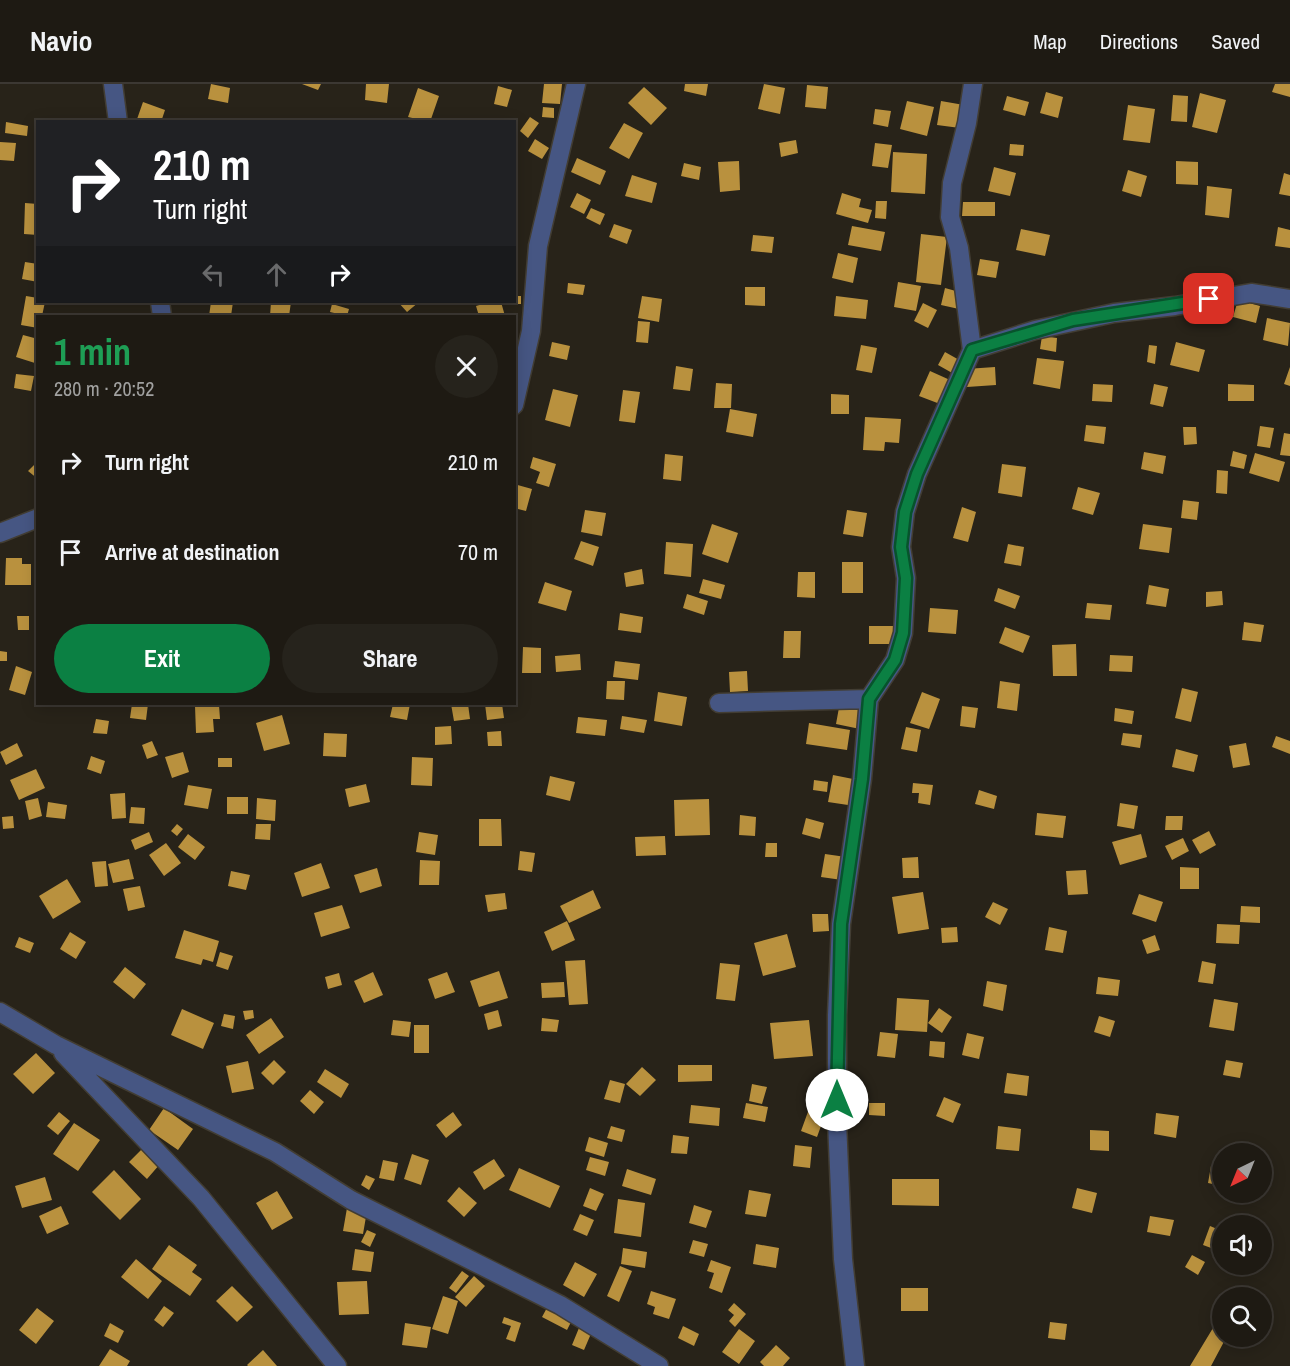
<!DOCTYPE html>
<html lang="en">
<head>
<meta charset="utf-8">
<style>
	:root { --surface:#1e1a13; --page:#26231c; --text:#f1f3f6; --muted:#a1a1a0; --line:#3c3833; --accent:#0b8043 }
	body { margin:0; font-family:"Archivo Narrow",sans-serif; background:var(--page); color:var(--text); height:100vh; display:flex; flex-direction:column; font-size:22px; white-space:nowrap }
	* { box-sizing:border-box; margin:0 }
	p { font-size:20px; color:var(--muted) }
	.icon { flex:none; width:33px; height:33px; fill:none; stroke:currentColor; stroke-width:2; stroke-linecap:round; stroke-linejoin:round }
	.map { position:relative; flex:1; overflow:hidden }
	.details { position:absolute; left:36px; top:231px; width:480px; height:390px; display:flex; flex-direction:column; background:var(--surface); border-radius:0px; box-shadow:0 3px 15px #0003,0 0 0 2px var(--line) }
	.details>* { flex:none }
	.guide { position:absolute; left:36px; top:36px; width:480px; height:183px; border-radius:0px; box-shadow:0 3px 15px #0003,0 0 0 2px var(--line); background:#202124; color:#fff; overflow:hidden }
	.needle { width:39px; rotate:223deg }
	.buttons { position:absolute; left:1212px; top:1059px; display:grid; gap:12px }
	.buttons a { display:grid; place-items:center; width:60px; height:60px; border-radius:50%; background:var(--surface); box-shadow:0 3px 15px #0003,0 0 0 2px var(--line); font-size:30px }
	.pin { position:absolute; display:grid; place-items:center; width:51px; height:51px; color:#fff; margin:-26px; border-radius:12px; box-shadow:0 3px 9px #0006 }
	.me { position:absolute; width:66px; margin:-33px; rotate:0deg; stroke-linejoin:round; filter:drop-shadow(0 0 4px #0008) }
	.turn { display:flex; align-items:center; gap:21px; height:126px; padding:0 18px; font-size:27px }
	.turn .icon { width:78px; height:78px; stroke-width:2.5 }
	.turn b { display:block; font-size:42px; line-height:51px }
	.lanes { display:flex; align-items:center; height:57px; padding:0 18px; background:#0003; justify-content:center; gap:30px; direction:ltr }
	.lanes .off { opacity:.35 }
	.round { display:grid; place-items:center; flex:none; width:63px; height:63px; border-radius:32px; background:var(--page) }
	.head { display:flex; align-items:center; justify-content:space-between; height:102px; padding:0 18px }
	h1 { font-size:36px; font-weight:800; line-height:45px; color:#1e9e55 }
	.primary-button { display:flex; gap:12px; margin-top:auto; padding:12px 18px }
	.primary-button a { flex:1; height:69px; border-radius:36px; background:var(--accent); color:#fff; font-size:24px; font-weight:800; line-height:69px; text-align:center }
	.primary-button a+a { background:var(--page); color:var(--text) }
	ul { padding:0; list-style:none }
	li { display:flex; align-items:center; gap:18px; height:90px; padding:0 18px }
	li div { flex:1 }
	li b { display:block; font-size:22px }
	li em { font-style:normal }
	header { display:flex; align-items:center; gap:36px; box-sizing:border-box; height:84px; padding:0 30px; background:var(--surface); border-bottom:2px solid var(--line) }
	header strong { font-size:28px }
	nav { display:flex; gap:33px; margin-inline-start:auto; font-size:21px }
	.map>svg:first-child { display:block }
</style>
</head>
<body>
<header>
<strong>Navio</strong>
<nav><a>Map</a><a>Directions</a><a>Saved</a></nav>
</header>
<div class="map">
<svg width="1290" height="1282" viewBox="0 0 1290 1282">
	<rect width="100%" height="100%" fill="#282319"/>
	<path fill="#b9913e" d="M211,0L230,4L228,19L208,15Z
		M302,0H321L318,6Z
		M366,0H389L387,19L365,16Z
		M544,0H562L560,20L542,19Z
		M685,0H708L706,12L684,7Z
		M764,0L785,4L780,30L758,25Z
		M1275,0H1290V13L1272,8Z
		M807,1L828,3L826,25L805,23Z
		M498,2L512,6L507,23L494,20Z
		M644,3L667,24L651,41L628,19Z
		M418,4L439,12L430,38L408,33Z
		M1046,8L1063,13L1058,34L1040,29Z
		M1200,9L1226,16L1217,49L1192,43Z
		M1173,11L1188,12L1187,38L1171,37Z
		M1007,12L1029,18L1025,32L1003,26Z
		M907,17L934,23L927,52L900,45Z
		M941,17L964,21L960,44L937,41Z
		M143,18L165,26L161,38H136Z
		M1128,21L1155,25L1150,59L1123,56Z
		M543,23L554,24V34L542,33Z
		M875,25L891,27L888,43L873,40Z
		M530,33L539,39L528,54L520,47Z
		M6,38L28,42L27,52L5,49Z
		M624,39L643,49L629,75L609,64Z
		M535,55L549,64L542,75L528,67Z
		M796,56L798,69L781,73L779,59Z
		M0,58L16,59L14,77L0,76Z
		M875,59L892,61L888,84L872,82Z
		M1010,60L1024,61L1023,72L1009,71Z
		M893,68L927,70L925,110L891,108Z
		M577,74L606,87L600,101L571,88Z
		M739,77L740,106L720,108L718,78Z
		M1176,77L1198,78V101L1176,100Z
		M684,79L701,83L699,96L681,92Z
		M994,83L1016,89L1010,112L988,107Z
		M1128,86L1147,92L1141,113L1122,107Z
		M1284,89L1290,91V112L1279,110Z
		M632,91L657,99L652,119L625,112Z
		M1207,102L1232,105L1229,134L1205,131Z
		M577,109L591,116L584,130L570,123Z
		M842,109L861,115L859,123L872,126L868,139L836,130Z
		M876,117H887L886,135L875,134Z
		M963,118H995V132H962Z
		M25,119L38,120V151L24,150Z
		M591,124L605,130L600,141L586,134Z
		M614,140L632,146L627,160L609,153Z
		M852,142L885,148L881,167L848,161Z
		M1278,143L1290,146V164L1275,162Z
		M1021,145L1050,151L1045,172L1016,166Z
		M921,150L947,153L941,201L916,198Z
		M753,151L774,153L772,169L751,167Z
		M838,169L858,174L853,199L832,194Z
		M980,175L999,178L996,194L977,191Z
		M25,178L38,180V198L22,195Z
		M898,198L921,202L916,227L894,223Z
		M568,199L585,201L583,211L567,209Z
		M745,203H765V222L745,221Z
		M945,204L963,209L959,225L941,221Z
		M26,212L38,214V218H45L42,232H38V244L21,241Z
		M514,212H521V220H512Z
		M642,212L662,215L659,238L638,234Z
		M836,212L868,216L866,235L834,232Z
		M1238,216L1260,222L1256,239L1233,233Z
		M211,218H233L231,232H209Z
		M271,218H291L289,232H270Z
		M398,218H419L407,228Z
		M490,218H501L505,232H479L476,222Z
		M923,219L937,226L928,244L914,237Z
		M332,220L349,225L347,232L330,228Z
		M1267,234L1290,239L1288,262L1263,256Z
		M638,237L650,238L648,259L636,258Z
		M23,251L38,255V280L16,273Z
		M1042,252L1057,254L1056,268L1040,265Z
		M552,258L570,262L567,276L549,272Z
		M1176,258L1205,266L1199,288L1170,281Z
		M861,261L877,264L872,289L856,286Z
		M1149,261L1157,262L1155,280L1147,278Z
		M945,268L961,277L954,290L938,281Z
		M1037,274L1064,277L1060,305L1033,300Z
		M676,282L693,285L690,307L673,305Z
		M995,283L996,301L967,303L966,285Z
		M1290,283V302L1284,300Z
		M930,287L950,296L940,320L919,312Z
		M16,290L34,292L31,307L14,304Z
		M716,299L732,300L731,324H714Z
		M1093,300L1113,301L1112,318L1092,317Z
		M1154,300L1168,303L1163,323L1150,320Z
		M1228,300L1254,301V317H1228Z
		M553,305L578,311L570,343L545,336Z
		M623,306L640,308L635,339L619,337Z
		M831,310L849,311V330H831Z
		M730,325L757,330L753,353L726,348Z
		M865,333L901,335L899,359L885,358L884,367L863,366Z
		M1086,341L1106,343L1104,360L1084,357Z
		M1260,342L1274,344L1270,364L1257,362Z
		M1183,343H1196L1197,360L1184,361Z
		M1284,349L1290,350V372L1280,371Z
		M1233,367L1247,371L1244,385L1230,382Z
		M1144,368L1166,372L1163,390L1141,385Z
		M1255,369L1285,378L1279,398L1249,389Z
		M665,370L683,372L681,397L663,395Z
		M533,373L556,380L549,403L536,399L540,388L530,384Z
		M38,377V395L28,387Z
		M1002,380L1026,383L1022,413L998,409Z
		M1217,386L1228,387L1227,410L1216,409Z
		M514,400L532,405L526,427L514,424Z
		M1078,403L1100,409L1093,431L1072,425Z
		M1183,416L1199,418L1197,436L1181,434Z
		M962,423L976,428L968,458L953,454Z
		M585,426L606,429L602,452L581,448Z
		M847,426L867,429L863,453L843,450Z
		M712,440L738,449L728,479L702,470Z
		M1143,440L1172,444L1169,469L1139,465Z
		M581,457L599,463L593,482L574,475Z
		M666,458L693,460L691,493L664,490Z
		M1008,460L1024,463L1021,482L1004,479Z
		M6,474H22V480H31V501H5Z
		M842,478H863V509H842Z
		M642,485L644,500L626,503L624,489Z
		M798,488H815V514L797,513Z
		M703,495L725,501L721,515L699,509Z
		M545,498L572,507L566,527L538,519Z
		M1149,501L1169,505L1166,523L1146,520Z
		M998,504L1020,512L1015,525L994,517Z
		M1222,507L1223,521L1206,523V508Z
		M687,510L708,517L704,531L683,524Z
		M1087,519L1112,521L1110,536L1085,534Z
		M930,524L958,526L956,550L928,548Z
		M620,529L643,533L641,549L618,546Z
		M17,532H29V546H18Z
		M1244,538L1264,541L1261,558L1242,556Z
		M869,542H893L894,560H869Z
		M1005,543L1030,552L1023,569L999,559Z
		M784,547H801L800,574H783Z
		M1076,560L1077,592H1053L1052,561Z
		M523,563L541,564V589H522Z
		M0,567L7,568V577H0Z
		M580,570L581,586L556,588L555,572Z
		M1110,571L1133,572L1132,588L1109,587Z
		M615,577L640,580L638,596L613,593Z
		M16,582L32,588L25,611L9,606Z
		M747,587L748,607L730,608L729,588Z
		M607,597H625L624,616L606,615Z
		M1000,597L1020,600L1017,627L997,624Z
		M1182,604L1198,608L1191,638L1175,634Z
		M658,608L687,613L682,642L654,637Z
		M922,608L940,615L929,645L910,639Z
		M840,618L864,623L860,645L836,640Z
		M132,620H148L146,636L130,634Z
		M393,620H410L407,636L390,633Z
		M451,620H468L470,635L454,637Z
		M485,620H502L504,634L487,636Z
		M219,621L220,635H213L214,648L196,649L195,622Z
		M962,622L978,624L975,644L960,642Z
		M1115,624L1134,627L1132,640L1114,637Z
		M282,631L290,660L264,667L256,639Z
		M622,632L647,636L644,649L620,645Z
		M578,633L607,636L605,652L576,649Z
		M96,635L109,637L107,650L93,649Z
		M809,639L850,646L847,666L806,660Z
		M451,642L452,660L435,661V643Z
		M906,643L921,646L917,668L901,665Z
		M501,647L502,662H488L487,648Z
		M324,649L347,650L346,673L323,672Z
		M1123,649L1142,651L1140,664L1121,661Z
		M1276,652L1290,657V670L1272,663Z
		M152,657L158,671L147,675L142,661Z
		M17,659L23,672L6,681L0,668Z
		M1246,659L1250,681L1233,684L1229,662Z
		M1176,665L1198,671L1194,688L1172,683Z
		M183,668L189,688L172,694L165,673Z
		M91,672L105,677L101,690L87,685Z
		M412,673L433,674L432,702L411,701Z
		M218,674H232V683H218Z
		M36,685L45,704L19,716L10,696Z
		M833,691L853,695L848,721L828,718Z
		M550,692L575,698L570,717L546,711Z
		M814,696L828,698L827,708L813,706Z
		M913,699L933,701L930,721L918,719L919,709H912Z
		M366,700L370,718L349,723L345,705Z
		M188,701L212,705L208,725L184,721Z
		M979,706L997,712L994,725L975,720Z
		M125,709L126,734L112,735L110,710Z
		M227,713H248V730H227Z
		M38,714L42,732L29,736L25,717Z
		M257,714L276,716L275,737L256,735Z
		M709,715L710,751L675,752L674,716Z
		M48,718L67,721L65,735L46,733Z
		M1120,719L1138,722L1134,745L1117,742Z
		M131,723L145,724L144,740L129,739Z
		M1037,729L1066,732L1063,754L1035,751Z
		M740,731L756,733L755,752L739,751Z
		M13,732L14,744L3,745L2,733Z
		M1166,732H1183L1182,746H1165Z
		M806,734L824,739L820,755L802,750Z
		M479,735H501L502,762H479Z
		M177,740L183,745L177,752L171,747Z
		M256,740H271L270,756L255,755Z
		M1209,747L1216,761L1200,770L1192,756Z
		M149,748L153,758L135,766L131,756Z
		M419,748L438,751L435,771L416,768Z
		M188,750L205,763L195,776L178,763Z
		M1141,750L1147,773L1120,781L1112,758Z
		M665,752L666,771L636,772L635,753Z
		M1183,754L1189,767L1172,776L1165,762Z
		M166,759L181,779L164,792L149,771Z
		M766,759H777V773H765Z
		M520,767L535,769L532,788L518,786Z
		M825,770L846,773L842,796L821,793Z
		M918,773L919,794H903L902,774Z
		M129,775L134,795L113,799L108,780Z
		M420,776L440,777L439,801H419Z
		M106,777L108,802L95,803L92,778Z
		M321,779L330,804L302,813L294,789Z
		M1180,783L1199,784V805H1180Z
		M377,784L382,802L360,809L354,791Z
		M1086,786L1088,810L1068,811L1066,787Z
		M231,787L250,791L246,806L228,802Z
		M67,795L81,818L53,835L39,812Z
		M140,802L145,823L128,827L123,805Z
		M593,806L601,824L569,839L560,822Z
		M923,808L929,845L898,850L892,813Z
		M505,809L507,825L488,828L485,811Z
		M1139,810L1163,818L1156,838L1132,830Z
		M993,818L1008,825L1000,841L985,833Z
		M342,821L350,844L321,853L314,829Z
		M1241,822L1260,823V839L1240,838Z
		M812,830H828L829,847L813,848Z
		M567,837L575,856L552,867L544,848Z
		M1217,840L1240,841L1239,860L1216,859Z
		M957,843L958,858L942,859L941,844Z
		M1049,843L1067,847L1063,869L1045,866Z
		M184,846L219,857L213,878L203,875L201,881L175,874Z
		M70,848L86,858L76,875L60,865Z
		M787,850L796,883L763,892L754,859Z
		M1155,851L1160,866L1147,870L1142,856Z
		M19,853L34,859L30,869L15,863Z
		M220,868L233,872L228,886L216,882Z
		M585,876L588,920L569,921L565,877Z
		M1202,877L1216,880L1213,900L1198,898Z
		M720,879L740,881L735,917L716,915Z
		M125,883L146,900L134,915L113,898Z
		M499,887L508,914L479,923L470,897Z
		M373,888L383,911L364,919L354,897Z
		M447,888L455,908L435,915L428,895Z
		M339,889L342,901L328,905L325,893Z
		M1098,893L1120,896L1118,912L1096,910Z
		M987,897L1007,901L1003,927L983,922Z
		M564,898L565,913L542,914L541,899Z
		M897,914L929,916L927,948L895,946Z
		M1214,915L1238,919L1234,947L1209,943Z
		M939,924L952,933L942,949L928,939Z
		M182,925L214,939L203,965L171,951Z
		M253,926L254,934L245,936L243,927Z
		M498,926L502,942L488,946L484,930Z
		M224,930L235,932L233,945L221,942Z
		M1099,932L1115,937L1110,953L1094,948Z
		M271,934L284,953L259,970L246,951Z
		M542,934L559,936L557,948L541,947Z
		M393,936L411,938L409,953L391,951Z
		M809,936L813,972L774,975L770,939Z
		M414,941H429V969H414Z
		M880,948L898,950L895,974L877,972Z
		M967,949L984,953L979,975L962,971Z
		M930,957L945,958L944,974L929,972Z
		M36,969L55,989L33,1010L13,990Z
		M274,976L286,988L273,1001L261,989Z
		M1226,976L1243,979L1240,994L1223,991Z
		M248,977L254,1005L232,1009L226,982Z
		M678,981H712V997L678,998Z
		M642,983L656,996L640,1012L626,1000Z
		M325,985L349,1000L341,1014L317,998Z
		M1007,989L1029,992L1027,1012L1004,1009Z
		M610,996L625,1000L620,1019L604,1015Z
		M752,1000L767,1003L762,1020L749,1017Z
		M310,1006L324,1018L314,1030L300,1017Z
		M944,1013L961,1020L953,1039L936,1032Z
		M746,1019L768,1023L765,1038L743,1034Z
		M869,1019H885V1032L869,1031Z
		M691,1021L720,1024L719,1042L689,1039Z
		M164,1024L193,1045L178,1066L149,1046Z
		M809,1025L825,1031L817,1053L801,1047Z
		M59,1028L70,1037L58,1051L47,1042Z
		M453,1028L462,1041L446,1054L436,1041Z
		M1156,1029L1179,1032L1176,1054L1154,1050Z
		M74,1039L100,1056L78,1087L53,1070Z
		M611,1042L625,1046L622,1058L607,1054Z
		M998,1042L1021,1045L1019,1067L996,1065Z
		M1090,1046L1109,1047V1067L1090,1066Z
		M673,1051L689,1053L687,1070L671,1069Z
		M589,1053L608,1059L604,1073L585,1067Z
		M795,1061L812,1063L810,1084L793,1082Z
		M143,1064L160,1080L147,1095L129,1078Z
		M412,1070L429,1076L421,1101L404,1095Z
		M590,1073L609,1078L605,1092L586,1086Z
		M494,1075L505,1092L484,1106L473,1088Z
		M383,1076L398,1079L394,1097L379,1094Z
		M1211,1082L1222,1085V1102L1208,1099Z
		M519,1084L560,1102L550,1124L509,1106Z
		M627,1085L656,1095L651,1111L622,1102Z
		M114,1086L141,1115L120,1136L92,1108Z
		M366,1091L375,1095L369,1106L361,1101Z
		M45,1093L52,1116L22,1124L15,1102Z
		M892,1095H939V1122L892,1121Z
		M459,1103L477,1119L464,1133L447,1117Z
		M590,1104L604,1110L596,1127L583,1122Z
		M1077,1104L1097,1109L1092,1129L1072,1124Z
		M749,1106L771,1110L766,1133L745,1130Z
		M277,1107L293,1134L272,1146L256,1119Z
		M618,1115L645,1119L641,1153L614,1149Z
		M694,1121L712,1127L706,1144L689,1139Z
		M61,1122L69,1140L47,1150L39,1132Z
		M347,1124L367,1127L363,1150L343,1147Z
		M580,1130L594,1136L587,1152L573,1146Z
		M1150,1132L1174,1136L1170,1152L1147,1148Z
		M1210,1142L1222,1147V1168L1203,1161Z
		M367,1146L376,1150L370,1163L361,1158Z
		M693,1156L708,1160L704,1173L689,1169Z
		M756,1160L779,1164L776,1184L753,1180Z
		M169,1161L197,1181L192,1188L202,1195L190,1212L152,1185Z
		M623,1164L647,1168L645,1184L621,1180Z
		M355,1165L374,1168L371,1188L352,1186Z
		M1192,1171L1205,1178L1198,1191L1185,1183Z
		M136,1175L162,1197L148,1215L121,1193Z
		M711,1176L731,1183L722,1209L709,1204L714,1189L707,1187Z
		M575,1178L597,1190L584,1213L563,1201Z
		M620,1182L632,1187L619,1218L607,1212Z
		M462,1187L469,1192L456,1209L449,1204Z
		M474,1192L485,1202L466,1223L455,1213Z
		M367,1197L369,1230L339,1231L337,1198Z
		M232,1202L253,1223L237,1238L216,1217Z
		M901,1204H928V1227H901Z
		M651,1207L676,1215L669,1235L653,1230L655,1223L647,1220Z
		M443,1212L458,1217L448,1250L432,1245Z
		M734,1219L746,1230L735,1243L729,1237L734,1231L728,1226Z
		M549,1220L574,1232L567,1246L542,1233Z
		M164,1222L174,1229L163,1243L154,1236Z
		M37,1224L54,1237L36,1260L19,1246Z
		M504,1233L521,1239L515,1258L506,1255L511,1242L502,1239Z
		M1050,1238L1067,1240L1065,1256L1048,1254Z
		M110,1239L124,1247L118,1259L104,1252Z
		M405,1239L431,1243L427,1264L402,1261Z
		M581,1239L593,1245L584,1266L572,1261Z
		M683,1242L699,1250L694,1262L678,1254Z
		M1213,1244L1222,1252H1227L1211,1282H1190Z
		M739,1245L755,1257L739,1280L722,1268Z
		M776,1261L790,1274L783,1282H764L760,1278Z
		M110,1265L130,1277L127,1282H99Z
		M263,1266L277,1282H248L247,1281Z"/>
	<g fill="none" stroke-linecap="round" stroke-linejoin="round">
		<g stroke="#423d33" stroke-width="21">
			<path id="minor" d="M113,0L118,38
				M160,218L162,232
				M972,266L1035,246L1114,229L1175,222L1251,209L1290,215
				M514,321L531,247L538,162L576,0
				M0,449L38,434
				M719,619L869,615L895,576L903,549L906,494L901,463L905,428L917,390L972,266L959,164L950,133L952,99L967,39L973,0
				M0,928L56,961L275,1068L351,1116L560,1221L659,1282
				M63,969L201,1114L337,1282
				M855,1282L843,1175L837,1038V931L841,840L862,695L869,615"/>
		</g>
		<use href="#minor" stroke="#465683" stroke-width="18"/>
	</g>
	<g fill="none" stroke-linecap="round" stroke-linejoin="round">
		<g stroke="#07532c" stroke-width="15">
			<path id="route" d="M837,1016L841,840L862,695L869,615L895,576L903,549L906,494L901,463L905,428L917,390L972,266L1073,236L1209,215"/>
		</g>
		<use href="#route" stroke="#0b8043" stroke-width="10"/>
	</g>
</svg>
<div class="buttons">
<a><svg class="needle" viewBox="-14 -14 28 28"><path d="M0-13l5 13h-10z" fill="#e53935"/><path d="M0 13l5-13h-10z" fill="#a1a1a0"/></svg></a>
<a><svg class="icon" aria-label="sound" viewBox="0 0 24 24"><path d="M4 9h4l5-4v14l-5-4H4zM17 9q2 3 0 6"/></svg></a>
<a><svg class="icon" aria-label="search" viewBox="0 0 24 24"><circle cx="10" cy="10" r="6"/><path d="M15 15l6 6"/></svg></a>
</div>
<div class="pin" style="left:1209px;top:215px;background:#d93025"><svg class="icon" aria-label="arrive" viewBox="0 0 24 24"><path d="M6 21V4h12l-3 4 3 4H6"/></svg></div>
<svg class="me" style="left:837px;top:1016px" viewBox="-20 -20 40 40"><circle r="19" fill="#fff"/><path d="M0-13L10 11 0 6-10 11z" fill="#0b8043"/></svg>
<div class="guide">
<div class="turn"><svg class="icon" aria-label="right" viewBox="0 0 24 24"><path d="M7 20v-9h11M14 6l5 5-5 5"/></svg><div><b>210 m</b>Turn right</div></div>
<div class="lanes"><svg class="icon off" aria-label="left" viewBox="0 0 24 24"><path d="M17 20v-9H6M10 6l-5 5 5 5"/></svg><svg class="icon off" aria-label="ahead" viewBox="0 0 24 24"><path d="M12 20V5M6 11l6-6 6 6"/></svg><svg class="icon" aria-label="right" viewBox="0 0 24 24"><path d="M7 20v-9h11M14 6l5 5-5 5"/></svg></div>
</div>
<section class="details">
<div class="head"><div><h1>1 min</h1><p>280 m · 20:52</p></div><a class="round"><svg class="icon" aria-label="close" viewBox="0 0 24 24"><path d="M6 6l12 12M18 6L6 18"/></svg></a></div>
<ul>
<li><svg class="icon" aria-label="right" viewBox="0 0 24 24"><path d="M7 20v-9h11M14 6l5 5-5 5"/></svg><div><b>Turn right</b></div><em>210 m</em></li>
<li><svg class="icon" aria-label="arrive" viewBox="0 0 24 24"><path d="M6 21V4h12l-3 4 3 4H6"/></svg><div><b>Arrive at destination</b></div><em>70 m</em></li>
</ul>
<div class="primary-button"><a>Exit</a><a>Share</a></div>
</section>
</div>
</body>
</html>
